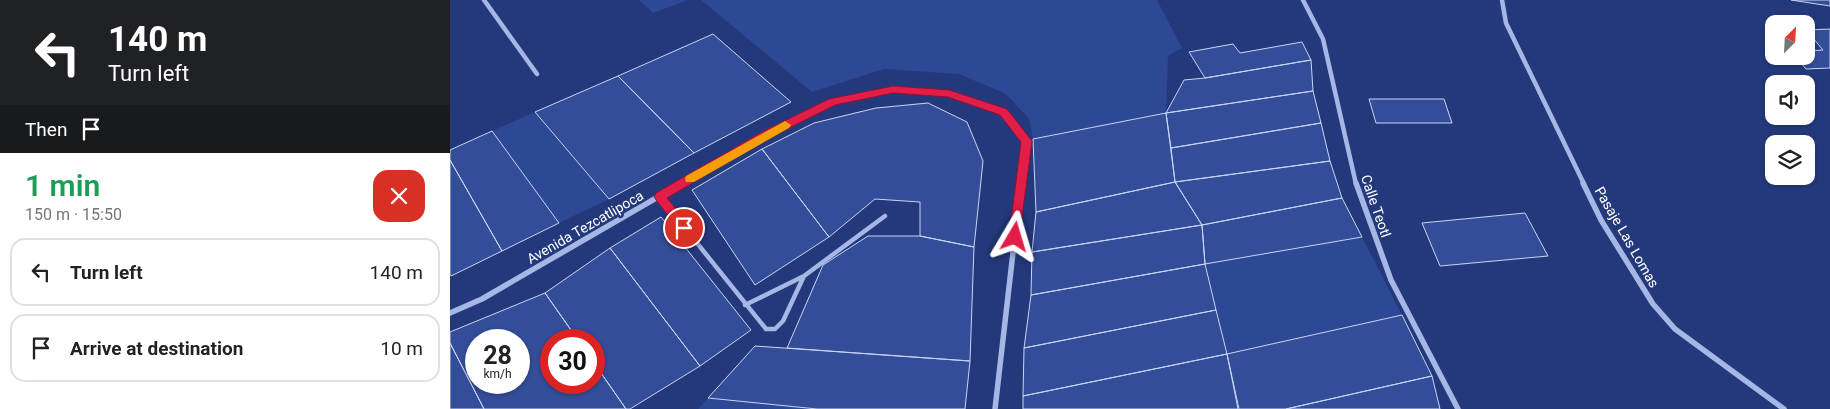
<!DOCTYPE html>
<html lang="en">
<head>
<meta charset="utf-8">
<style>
	:root { --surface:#fff; --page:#f6f6f6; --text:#222; --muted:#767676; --line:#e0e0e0 }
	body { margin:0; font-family:Roboto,sans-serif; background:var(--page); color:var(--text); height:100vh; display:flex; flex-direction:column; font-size:19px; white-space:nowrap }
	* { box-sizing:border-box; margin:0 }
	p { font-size:16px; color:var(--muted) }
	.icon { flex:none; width:28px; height:28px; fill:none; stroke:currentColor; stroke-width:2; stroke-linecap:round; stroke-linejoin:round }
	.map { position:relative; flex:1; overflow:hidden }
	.sheet { display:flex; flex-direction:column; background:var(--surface); width:450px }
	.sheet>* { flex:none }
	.banner { background:#202124; color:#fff; overflow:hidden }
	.needle { width:32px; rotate:24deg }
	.buttons { position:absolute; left:1315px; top:15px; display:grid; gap:10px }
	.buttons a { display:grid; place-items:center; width:50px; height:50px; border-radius:10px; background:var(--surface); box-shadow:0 1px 4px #0004; font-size:25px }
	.speed { position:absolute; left:15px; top:329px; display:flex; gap:10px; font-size:25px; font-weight:700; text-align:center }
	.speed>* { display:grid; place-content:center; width:65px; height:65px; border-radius:50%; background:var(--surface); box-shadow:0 1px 4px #0004; line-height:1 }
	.speed small { font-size:12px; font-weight:400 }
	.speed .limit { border:8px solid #d22; background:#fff; color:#111 }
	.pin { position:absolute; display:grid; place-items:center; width:42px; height:42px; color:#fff; margin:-21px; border:2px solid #fff; border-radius:50%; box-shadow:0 1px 5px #0007 }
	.me { position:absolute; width:55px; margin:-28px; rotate:7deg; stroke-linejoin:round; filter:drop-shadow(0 0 4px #0008) }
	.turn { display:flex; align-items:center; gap:18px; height:105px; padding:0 25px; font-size:22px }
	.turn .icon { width:65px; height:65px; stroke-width:2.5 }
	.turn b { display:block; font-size:35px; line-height:42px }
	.then { display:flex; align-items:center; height:48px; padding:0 25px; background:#0003; gap:10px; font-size:19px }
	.round { display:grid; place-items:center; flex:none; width:52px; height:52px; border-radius:15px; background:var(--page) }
	.headline { display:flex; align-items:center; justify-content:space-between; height:85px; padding:0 25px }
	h1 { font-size:30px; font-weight:600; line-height:38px; color:#1e9e55 }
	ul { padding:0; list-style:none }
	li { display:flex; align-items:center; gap:15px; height:68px; margin:0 10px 8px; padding:0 15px; border:2px solid var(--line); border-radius:15px }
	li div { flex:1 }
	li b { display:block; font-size:19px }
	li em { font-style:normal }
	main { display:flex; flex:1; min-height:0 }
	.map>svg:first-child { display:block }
</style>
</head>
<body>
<main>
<section class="sheet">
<div class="banner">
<div class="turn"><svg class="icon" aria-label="left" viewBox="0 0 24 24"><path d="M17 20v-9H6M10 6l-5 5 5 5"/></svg><div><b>140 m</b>Turn left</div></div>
<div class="then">Then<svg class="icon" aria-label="arrive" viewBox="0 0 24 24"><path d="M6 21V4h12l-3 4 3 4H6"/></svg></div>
</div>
<div class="headline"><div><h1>1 min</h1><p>150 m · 15:50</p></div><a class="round" style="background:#d93025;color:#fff"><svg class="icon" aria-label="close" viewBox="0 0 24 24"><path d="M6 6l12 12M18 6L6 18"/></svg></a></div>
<ul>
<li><svg class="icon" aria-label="left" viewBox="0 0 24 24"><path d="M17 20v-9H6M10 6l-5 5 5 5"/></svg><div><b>Turn left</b></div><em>140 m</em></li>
<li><svg class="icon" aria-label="arrive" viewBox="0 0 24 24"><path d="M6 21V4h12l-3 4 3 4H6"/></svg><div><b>Arrive at destination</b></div><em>10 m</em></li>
</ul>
</section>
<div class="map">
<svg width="1380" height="409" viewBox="0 0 1380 409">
	<rect width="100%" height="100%" fill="#23397c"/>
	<path fill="#2d4894" d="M189,0H238L203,13Z
		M251,0H707L732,48L718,56L716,113L583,139L579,119L556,94L509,74L434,69L362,92Z
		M85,112L159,199L109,223L42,131Z
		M912,237L952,315L777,354L755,264Z
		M258,398L367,409H248Z"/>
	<path fill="#334d99" stroke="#c9d5f4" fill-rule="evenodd" d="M1341,0H1380V6Z
		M1380,29V68L1356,69L1345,56H1356V51L1373,50L1356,30Z
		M263,34L341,102L244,153L168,76Z
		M852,42L861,60L755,78L739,52L783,44L790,53Z
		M861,60L863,91L716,113L734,80L755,78Z
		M168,76L244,153L159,199L85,112Z
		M863,91L871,123L721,148L716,113Z
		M919,99H994L1002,123H926Z
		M478,103L517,122L533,161L524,247L470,236V202L425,199L379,237L312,149L364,123L426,108Z
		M716,113L725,182L586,212L583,139Z
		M871,123L880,161L725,182L721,148Z
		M42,131L109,223L52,251L0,160V150Z
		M312,149L379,237L305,285L242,190Z
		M0,160L52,251L1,276L0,274Z
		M880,161L892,198L752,225L725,182Z
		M725,182L752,225L582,252L586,212Z
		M892,198L912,237L755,264L752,225Z
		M1075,213L1098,256L990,266L972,223Z
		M211,217L301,330L250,366L160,248Z
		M752,225L755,264L581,295L582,252Z
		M418,236H470L524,247L520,361L337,348L373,265Z
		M160,248L250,366L180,409H176L144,363V340H128L95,293Z
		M755,264L766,310L574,348L581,295Z
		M95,293L128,340H101V382H144V363L176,409H34L0,343V332ZM26,340H69V382H26Z
		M766,310L777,354L573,396L574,348Z
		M952,315L982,376L836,409H789L777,354Z
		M0,343L34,409H0Z
		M305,346L520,361L515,409H367L258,398Z
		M777,354L788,409H573V396Z
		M982,376L990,409H836Z"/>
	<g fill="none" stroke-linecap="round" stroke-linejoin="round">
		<path stroke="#a6b7e6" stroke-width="4.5" d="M210,197L316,329H325L333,321L354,276L435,216
			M295,305L354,276"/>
		<path stroke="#a6b7e6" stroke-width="4.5" d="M34,0L87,74
			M853,0L873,39L906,184
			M1052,0L1056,23L1134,184
			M230,184L315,135L382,102L443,89L499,93L554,112L576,141L571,184"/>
		<path stroke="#a6b7e6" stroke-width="5.5" d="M906,183L941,280L1008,409
			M1133,183L1151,220L1203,304L1225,329L1334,409
			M0,313L32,299L232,183
			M545,409L571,183"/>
	</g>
	<path fill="#e11d48" stroke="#92132f" d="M443,86L499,90L557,109L582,141L569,240H561L559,237L571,142L550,115L498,97L443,93L385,105L319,138L217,198L238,224L240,228L238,231H230L204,197L206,193L312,132L379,99Z"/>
	<path fill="#f59e0b" d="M335,121L341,125L339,128L244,182H236L235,179L236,176Z"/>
	<g text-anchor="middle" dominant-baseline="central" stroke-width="5" stroke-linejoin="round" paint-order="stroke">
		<g font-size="14" fill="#fff" stroke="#23397c">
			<text transform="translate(926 206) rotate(71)">Calle Teotl</text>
			<text transform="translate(135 227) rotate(-30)">Avenida Tezcatlipoca</text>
			<text transform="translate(1177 237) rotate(60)">Pasaje Las Lomas</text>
		</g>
	</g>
</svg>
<div class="buttons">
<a><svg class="needle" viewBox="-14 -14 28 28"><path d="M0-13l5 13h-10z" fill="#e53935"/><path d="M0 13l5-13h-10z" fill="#767676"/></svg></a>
<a><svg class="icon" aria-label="sound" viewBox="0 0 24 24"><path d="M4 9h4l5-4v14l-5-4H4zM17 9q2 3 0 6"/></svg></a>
<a><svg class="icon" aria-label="layers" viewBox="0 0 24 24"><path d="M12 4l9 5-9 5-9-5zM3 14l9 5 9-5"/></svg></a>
</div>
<div class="speed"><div>28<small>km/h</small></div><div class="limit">30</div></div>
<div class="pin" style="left:234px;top:228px;background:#d93025"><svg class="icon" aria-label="arrive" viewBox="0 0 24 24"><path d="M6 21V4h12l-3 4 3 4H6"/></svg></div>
<svg class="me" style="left:565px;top:237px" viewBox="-20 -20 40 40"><path d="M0-17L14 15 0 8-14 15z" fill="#e11d48" stroke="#fff" stroke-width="4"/></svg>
</div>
</main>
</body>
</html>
